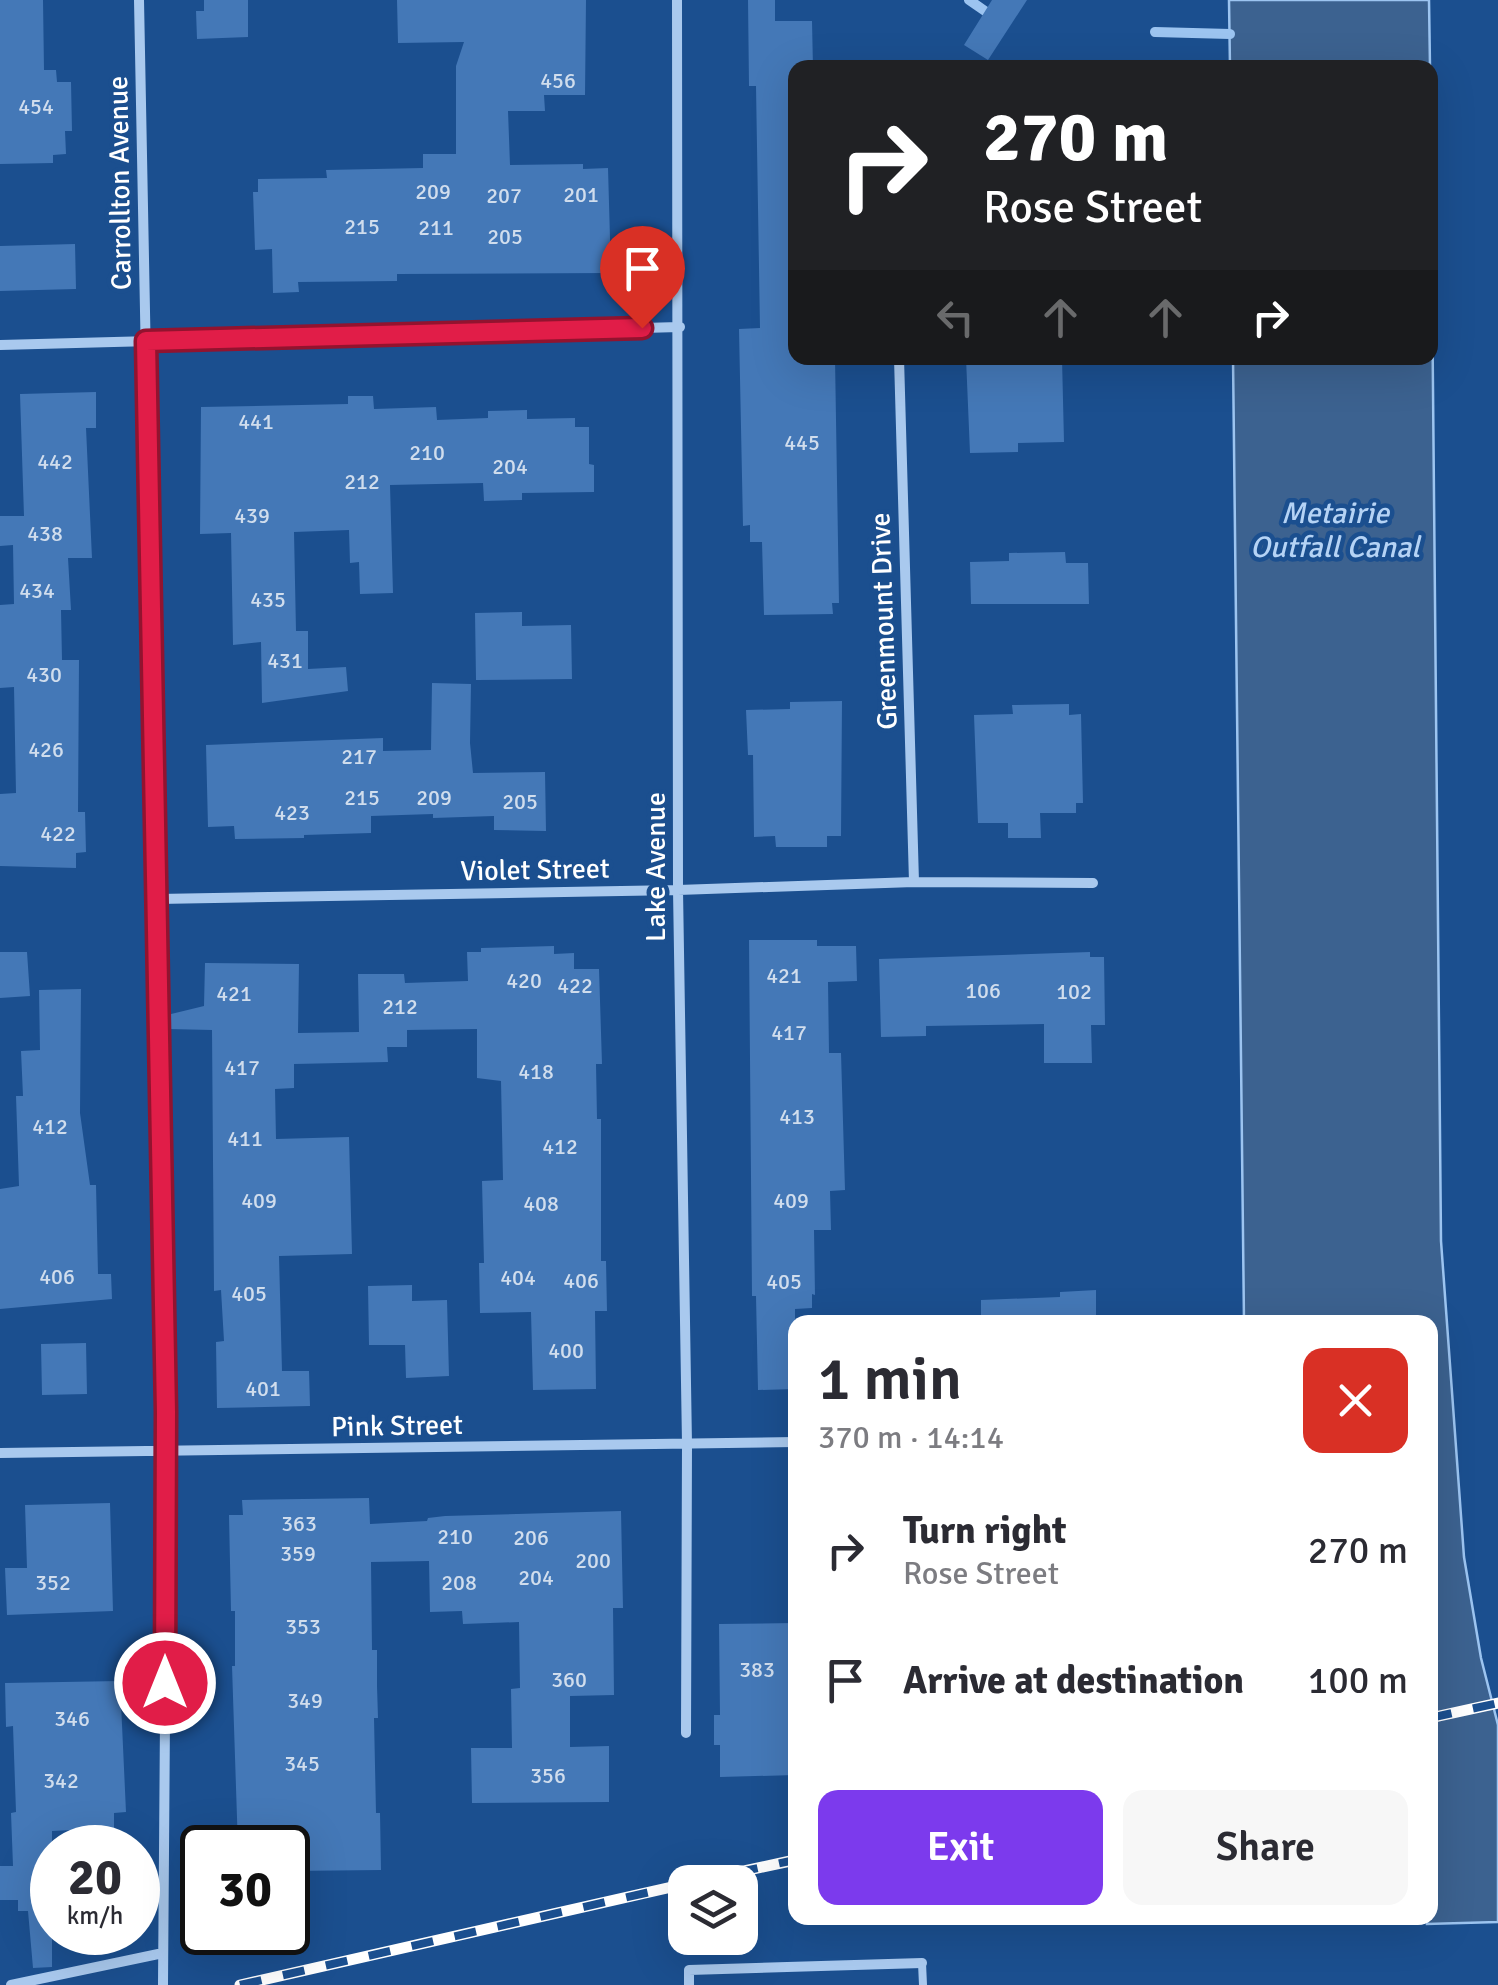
<!DOCTYPE html>
<html lang="en">
<head>
<meta charset="utf-8">
<style>
	:root { --surface:#fff; --page:#f7f7f7; --text:#2b2b33; --muted:#7c7c81; --accent:#7c3aed }
	body { margin:0; font-family:Signika,sans-serif; background:var(--page); color:var(--text); height:100vh; display:flex; flex-direction:column; font-size:38px; white-space:nowrap }
	* { box-sizing:border-box; margin:0 }
	p { font-size:32px; color:var(--muted) }
	.icon { flex:none; width:55px; height:55px; fill:none; stroke:currentColor; stroke-width:2; stroke-linecap:round; stroke-linejoin:round }
	.map { position:relative; flex:1; overflow:hidden }
	.panel { position:absolute; left:788px; top:1315px; width:650px; height:610px; display:flex; flex-direction:column; background:var(--surface); border-radius:20px; box-shadow:0 10px 40px #0002 }
	.panel>* { flex:none }
	.hud { position:absolute; left:788px; top:60px; width:650px; height:305px; border-radius:20px; box-shadow:0 10px 40px #0002; background:#202124; color:#fff; overflow:hidden }
	.controls { position:absolute; left:668px; top:1865px; display:grid; gap:20px }
	.controls a { display:grid; place-items:center; width:90px; height:90px; border-radius:20px; background:var(--surface); box-shadow:0 10px 40px #0002; font-size:50px }
	.speed { position:absolute; left:30px; top:1825px; display:flex; gap:20px; font-size:50px; font-weight:700; text-align:center }
	.speed>* { display:grid; place-content:center; width:130px; height:130px; border-radius:50%; background:var(--surface); box-shadow:0 10px 40px #0002; line-height:1 }
	.speed small { font-size:25px; font-weight:400 }
	.speed .limit { border:5px solid #111; border-radius:15px; background:#fff; color:#111 }
	.pin { position:absolute; display:grid; place-items:center; width:85px; height:85px; color:#fff; margin:-102px -42px; border-radius:50% 50% 50% 0; rotate:-45deg; box-shadow:0 0 10px #0007 }
	.pin .icon { rotate:45deg }
	.me { position:absolute; width:110px; margin:-55px; rotate:0deg; stroke-linejoin:round; filter:drop-shadow(0 0 8px #0008) }
	.turn { display:flex; align-items:center; gap:35px; height:210px; padding:0 30px; font-size:45px }
	.turn .icon { width:130px; height:130px; stroke-width:2.5 }
	.turn b { display:block; font-size:70px; line-height:85px }
	.lanes { display:flex; align-items:center; height:95px; padding:0 30px; background:#0003; justify-content:center; gap:50px; direction:ltr }
	.lanes .off { opacity:.35 }
	.round { display:grid; place-items:center; flex:none; width:105px; height:105px; border-radius:20px; background:var(--page) }
	.headline { display:flex; align-items:center; justify-content:space-between; height:170px; padding:0 30px }
	h1 { font-size:60px; font-weight:600; line-height:75px }
	.button { display:flex; gap:20px; margin-top:auto; padding:20px 30px }
	.button a { flex:1; height:115px; border-radius:20px; background:var(--accent); color:#fff; font-size:40px; font-weight:600; line-height:115px; text-align:center }
	.button a+a { background:var(--page); color:var(--text) }
	ul { padding:0; list-style:none }
	li { display:flex; align-items:center; gap:30px; height:130px; padding:0 30px }
	li div { flex:1 }
	li b { display:block; font-size:38px }
	li em { font-style:normal }
	.map>svg:first-child { display:block }
</style>
</head>
<body>
<div class="map">
<svg width="1498" height="1985" viewBox="0 0 1498 1985">
	<rect width="100%" height="100%" fill="#1b4f8f"/>
	<path fill="#3c6290" stroke="#9cc4f0" stroke-width="2.5" d="M1229,0H1429L1430,67H1230Z
		M1430,69L1441,1241L1464,1557L1481,1658L1498,1725V1922L1427,1924V1918H1430V1322H1244L1233,358H1430Z"/>
	<g fill="none" stroke-linecap="round" stroke-linejoin="round">
		<path stroke="#9cc4f0" stroke-width="10" d="M969,0L985,11
			M1155,32L1230,34"/>
	</g>
	<path fill="#4478b7" d="M0,0H43L44,70H56L57,82H71L72,131H65L66,154L53,155V163L0,164Z
		M204,0H248V37L197,39L196,11H204Z
		M397,0H586L585,95H544L545,111H508L510,165L583,164V169L608,168L611,273L397,274V281L298,282L299,292L273,293L272,249L255,250L253,192H258V179L327,178L326,170L423,168V154H456V66L464,42L398,43Z
		M748,0H775V21H812L813,68H795V358H835L839,603H832L833,614L764,615L762,542H750V525L743,526L739,329L760,328L756,86H749Z
		M992,0H1027L988,60L964,45Z
		M75,244L76,289L0,291V246Z
		M966,358H1062L1064,442L1018,443V452L970,453Z
		M96,392V428H86L92,558H68L71,610H61L62,660H79L78,812H85L86,852L76,853V868L0,866V794L16,793L14,687L0,688V605L14,604L13,545L0,546V516H24L20,394Z
		M348,396H373L374,409L436,407L437,420L488,418V411L527,410V419L575,418V427H589V464L594,465V492L522,493V500L484,501L483,483L390,485L393,593L360,594L359,562L350,563L349,530L294,532L296,631H308V669L346,667L348,691L262,703L261,642L233,645L231,533L200,534L201,407L348,404Z
		M1065,552L1066,563H1088L1089,604H971L970,562L1009,561V553Z
		M522,612V626L571,625L572,679L476,680L475,613Z
		M432,683L471,684L470,743L473,773L545,772L546,831L494,830V816L433,818V814L371,816V833L304,835V838L235,839L234,826L208,827L206,745L383,738V751L431,750Z
		M842,701L841,836H827V847H776L775,836L754,837L753,755H748L746,710L790,709V702Z
		M1069,704V715L1081,714L1083,803H1076V813H1040L1041,838H1008V823H978L974,715L1013,714L1012,705Z
		M749,940H817V946H856L857,981L828,982L829,1053H841L845,1190L830,1191L831,1230H814L815,1295L812,1294V1308L795,1309V1389L758,1390L756,1296H752Z
		M554,946V954L574,953V969H599L602,1064H596L597,1119H601V1261H606L607,1311H595L596,1389L533,1390L531,1312L480,1313L479,1263H484L482,1181L503,1180L501,1081L477,1078V1029L407,1030V1047H387L388,1062L294,1064V1088L275,1089L276,1139L349,1137L352,1254L279,1256L282,1371H309L310,1406L217,1408L216,1342L224,1341L221,1290L214,1291L212,1030L168,1029L167,1015L204,1006L205,963L299,964L298,1033L359,1032L358,974H404L405,983L468,981L467,952H481V948Z
		M0,952H27L30,996L0,998Z
		M1090,952V957H1104L1105,1025H1091L1092,1063H1044V1024L926,1026V1036L881,1037L879,959Z
		M81,989L80,1113L90,1185H96L98,1274H111L112,1299L0,1309V1189L19,1186L16,1096H23L21,1051L40,1050L39,990Z
		M412,1285V1301L447,1300L449,1376L406,1378L405,1345H369L368,1286Z
		M1096,1290V1322H981V1300L1060,1297V1292Z
		M86,1343L87,1394L42,1395L41,1344Z
		M369,1498L370,1524L427,1521L428,1518L445,1516L621,1511L623,1608H613L614,1695L570,1696V1747L609,1746V1802L472,1803L471,1748H512L511,1689L520,1688L519,1622L463,1624L462,1611L430,1612L429,1561L371,1562L372,1650H377V1686L378,1718H374L376,1813H380L381,1870L288,1871V1848H238L232,1666H235V1611H231L229,1515H243L242,1500Z
		M110,1503L113,1611L7,1615L5,1568H27L25,1505Z
		M795,1623V1775L720,1777V1745H714V1715H720L719,1624Z
		M120,1681L126,1812L114,1813V1828L52,1831V1967L33,1968L28,1911H18V1900H0V1866H13L11,1813L16,1812L13,1726L6,1727L5,1683Z"/>
	<g fill="none" stroke-linecap="round" stroke-linejoin="round">
		<path stroke="#a9c9ee" stroke-width="8" d="M922,1963L923,1985"/>
		<path stroke="#a9c9ee" stroke-width="10" d="M139,0L167,1452L163,1985
			M677,0L678,890L687,1444L686,1733
			M891,66V68
			M0,345L680,327
			M899,358L914,882
			M158,899L678,890L914,882L1093,883
			M0,1453L795,1442
			M11,1985L163,1953
			M689,1985V1970L922,1963"/>
		<g stroke="#fff" stroke-width="11">
			<path id="rail" d="M1430,1718L1498,1703
				M693,1882L795,1860
				M240,1985L685,1884"/>
		</g>
		<use href="#rail" stroke="#1b4f8f" stroke-width="8" stroke-dasharray="22" stroke-linecap="butt"/>
	</g>
	<g fill="none" stroke-linecap="round" stroke-linejoin="round">
		<g stroke="#92132f" stroke-width="25">
			<path id="route" d="M165,1683L166,1412L146,341L642,328"/>
		</g>
		<use href="#route" stroke="#e11d48" stroke-width="18"/>
	</g>
	<g text-anchor="middle" dominant-baseline="central" stroke-width="9" stroke-linejoin="round" paint-order="stroke">
		<g font-size="22" fill="#d0dded">
			<text x="558" y="80">456</text>
			<text x="36" y="106">454</text>
			<text x="433" y="191">209</text>
			<text x="581" y="194">201</text>
			<text x="504" y="195">207</text>
			<text x="362" y="226">215</text>
			<text x="436" y="227">211</text>
			<text x="505" y="236">205</text>
			<text x="256" y="421">441</text>
			<text x="802" y="442">445</text>
			<text x="427" y="452">210</text>
			<text x="55" y="461">442</text>
			<text x="510" y="466">204</text>
			<text x="362" y="481">212</text>
			<text x="252" y="515">439</text>
			<text x="45" y="533">438</text>
			<text x="37" y="590">434</text>
			<text x="268" y="599">435</text>
			<text x="285" y="660">431</text>
			<text x="44" y="674">430</text>
			<text x="46" y="749">426</text>
			<text x="359" y="756">217</text>
			<text x="362" y="797">215</text>
			<text x="434" y="797">209</text>
			<text x="520" y="801">205</text>
			<text x="292" y="812">423</text>
			<text x="58" y="833">422</text>
			<text x="784" y="975">421</text>
			<text x="524" y="980">420</text>
			<text x="575" y="985">422</text>
			<text x="983" y="990">106</text>
			<text x="1074" y="991">102</text>
			<text x="234" y="993">421</text>
			<text x="400" y="1006">212</text>
			<text x="789" y="1032">417</text>
			<text x="242" y="1067">417</text>
			<text x="536" y="1071">418</text>
			<text x="797" y="1116">413</text>
			<text x="50" y="1126">412</text>
			<text x="245" y="1138">411</text>
			<text x="560" y="1146">412</text>
			<text x="259" y="1200">409</text>
			<text x="791" y="1200">409</text>
			<text x="541" y="1203">408</text>
			<text x="57" y="1276">406</text>
			<text x="518" y="1277">404</text>
			<text x="581" y="1280">406</text>
			<text x="784" y="1281">405</text>
			<text x="249" y="1293">405</text>
			<text x="566" y="1350">400</text>
			<text x="263" y="1388">401</text>
			<text x="299" y="1523">363</text>
			<text x="455" y="1536">210</text>
			<text x="531" y="1537">206</text>
			<text x="298" y="1553">359</text>
			<text x="593" y="1560">200</text>
			<text x="536" y="1577">204</text>
			<text x="53" y="1582">352</text>
			<text x="459" y="1582">208</text>
			<text x="303" y="1626">353</text>
			<text x="757" y="1669">383</text>
			<text x="569" y="1679">360</text>
			<text x="305" y="1700">349</text>
			<text x="72" y="1718">346</text>
			<text x="302" y="1763">345</text>
			<text x="548" y="1775">356</text>
			<text x="61" y="1780">342</text>
		</g>
		<g font-size="28" fill="#fff" stroke="#1b4f8f">
			<text transform="translate(120 183) rotate(-91)">Carrollton Avenue</text>
			<text transform="translate(884 621) rotate(-92)">Greenmount Drive</text>
			<text transform="translate(656 867) rotate(-90)">Lake Avenue</text>
			<text transform="translate(535 870) rotate(-1)">Violet Street</text>
			<text transform="translate(397 1426) rotate(-1)">Pink Street</text>
		</g>
		<g font-size="30" font-style="italic" fill="#b5d3f5" stroke="#1b4f8f">
			<text x="1335" y="513">Metairie<tspan x="1335" dy="34">Outfall Canal</tspan></text>
		</g>
	</g>
</svg>
<div class="controls">
<a><svg class="icon" aria-label="layers" viewBox="0 0 24 24"><path d="M12 4l9 5-9 5-9-5zM3 14l9 5 9-5"/></svg></a>
</div>
<div class="speed"><div>20<small>km/h</small></div><div class="limit">30</div></div>
<div class="pin" style="left:642px;top:328px;background:#d93025"><svg class="icon" aria-label="arrive" viewBox="0 0 24 24"><path d="M6 21V4h12l-3 4 3 4H6"/></svg></div>
<svg class="me" style="left:165px;top:1683px" viewBox="-20 -20 40 40"><circle r="17" fill="#e11d48" stroke="#fff" stroke-width="3"/><path d="M0-11L8 9 0 5-8 9z" fill="#fff"/></svg>
<div class="hud">
<div class="turn"><svg class="icon" aria-label="right" viewBox="0 0 24 24"><path d="M7 20v-9h11M14 6l5 5-5 5"/></svg><div><b>270 m</b>Rose Street</div></div>
<div class="lanes"><svg class="icon off" aria-label="left" viewBox="0 0 24 24"><path d="M17 20v-9H6M10 6l-5 5 5 5"/></svg><svg class="icon off" aria-label="ahead" viewBox="0 0 24 24"><path d="M12 20V5M6 11l6-6 6 6"/></svg><svg class="icon off" aria-label="ahead" viewBox="0 0 24 24"><path d="M12 20V5M6 11l6-6 6 6"/></svg><svg class="icon" aria-label="right" viewBox="0 0 24 24"><path d="M7 20v-9h11M14 6l5 5-5 5"/></svg></div>
</div>
<section class="panel">
<div class="headline"><div><h1>1 min</h1><p>370 m · 14:14</p></div><a class="round" style="background:#d93025;color:#fff"><svg class="icon" aria-label="close" viewBox="0 0 24 24"><path d="M6 6l12 12M18 6L6 18"/></svg></a></div>
<ul>
<li><svg class="icon" aria-label="right" viewBox="0 0 24 24"><path d="M7 20v-9h11M14 6l5 5-5 5"/></svg><div><b>Turn right</b><p>Rose Street</p></div><em>270 m</em></li>
<li><svg class="icon" aria-label="arrive" viewBox="0 0 24 24"><path d="M6 21V4h12l-3 4 3 4H6"/></svg><div><b>Arrive at destination</b></div><em>100 m</em></li>
</ul>
<div class="button"><a>Exit</a><a>Share</a></div>
</section>
</div>
</body>
</html>
